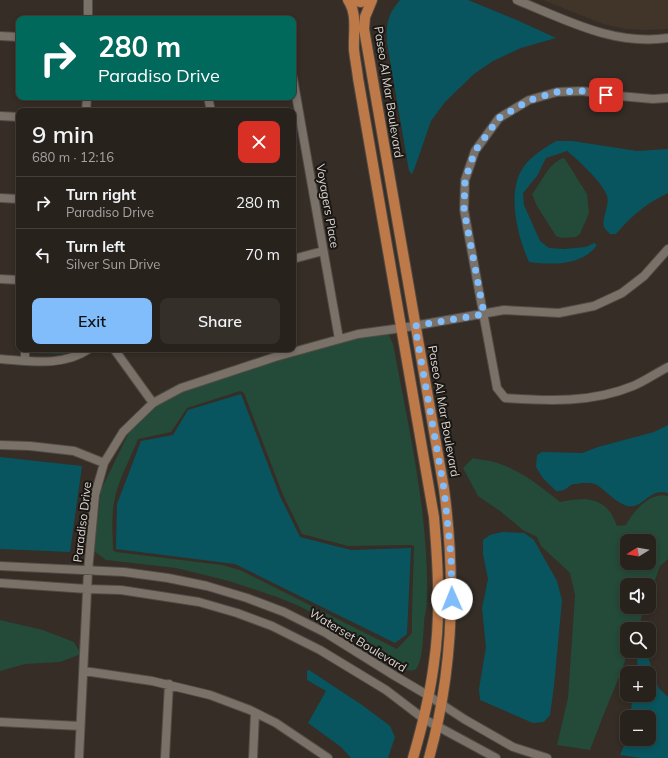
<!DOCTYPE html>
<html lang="en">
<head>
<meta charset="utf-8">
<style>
	:root { --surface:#28221c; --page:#342f29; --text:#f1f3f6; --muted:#a5a4a3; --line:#443f3b; --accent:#81bdfa }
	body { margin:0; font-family:Mulish,sans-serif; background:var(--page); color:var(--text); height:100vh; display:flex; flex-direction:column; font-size:15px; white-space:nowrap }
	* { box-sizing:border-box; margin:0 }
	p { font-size:13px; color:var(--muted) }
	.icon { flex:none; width:22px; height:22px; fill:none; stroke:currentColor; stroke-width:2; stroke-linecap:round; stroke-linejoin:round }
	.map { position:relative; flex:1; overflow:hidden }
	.panel { position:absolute; left:16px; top:108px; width:280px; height:244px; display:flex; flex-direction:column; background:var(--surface); border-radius:8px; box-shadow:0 2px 6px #0003,0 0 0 1px var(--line) }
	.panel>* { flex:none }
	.top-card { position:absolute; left:16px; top:16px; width:280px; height:84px; border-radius:8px; box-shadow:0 2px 6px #0003,0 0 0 1px var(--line); background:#00695c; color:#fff; overflow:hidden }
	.needle { width:26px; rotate:259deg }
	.fabs { position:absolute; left:620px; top:534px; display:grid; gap:8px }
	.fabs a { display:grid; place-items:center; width:36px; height:36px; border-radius:8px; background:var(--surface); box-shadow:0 2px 6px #0003,0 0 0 1px var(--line); font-size:20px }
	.pin { position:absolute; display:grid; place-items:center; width:34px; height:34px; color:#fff; margin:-17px; border-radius:8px; box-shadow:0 2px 6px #0006 }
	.me { position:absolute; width:44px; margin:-22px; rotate:359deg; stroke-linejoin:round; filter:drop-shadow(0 0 3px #0008) }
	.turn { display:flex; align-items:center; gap:14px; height:84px; padding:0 16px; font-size:18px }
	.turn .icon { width:52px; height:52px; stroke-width:2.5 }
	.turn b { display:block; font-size:28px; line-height:34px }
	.round { display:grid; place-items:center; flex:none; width:42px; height:42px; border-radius:8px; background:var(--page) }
	.overview { display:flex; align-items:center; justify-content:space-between; height:68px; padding:0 16px }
	h1 { font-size:24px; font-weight:600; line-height:30px }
	.action { display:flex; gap:8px; margin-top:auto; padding:8px 16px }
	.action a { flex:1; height:46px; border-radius:8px; background:var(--accent); color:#111; font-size:16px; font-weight:600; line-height:46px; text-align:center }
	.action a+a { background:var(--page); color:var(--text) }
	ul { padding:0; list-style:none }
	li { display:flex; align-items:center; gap:12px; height:52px; padding:0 16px; border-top:1px solid var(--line) }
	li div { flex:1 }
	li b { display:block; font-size:15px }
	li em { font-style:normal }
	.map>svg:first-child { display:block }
</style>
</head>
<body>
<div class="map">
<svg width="668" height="758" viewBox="0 0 668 758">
	<rect width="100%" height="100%" fill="#352d26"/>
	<path fill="#413529" d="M543,0H668V29L645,30L625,29L603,24Z"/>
	<path fill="#244a39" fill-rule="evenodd" d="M563,158L565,159L587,194L589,213L580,234L576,237L561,238L556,236L537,206L532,194C542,182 548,164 563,158Z
		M388,333L393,344C409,429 429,514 427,600C427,608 424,616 424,624C423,634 423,662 416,669C412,672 407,670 402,668L334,624L299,606L277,597L229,581L176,568L106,560L94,551L101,490L130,430L158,404L182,391L276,360L358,337ZM240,391L244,393L283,495L302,534L348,546L411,545L414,546L412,612V633L397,649L240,570L222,565L116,552L113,550C113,535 111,519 114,503C117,482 130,460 138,439L171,432L187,408Z
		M34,349H75L64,354L34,353Z
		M473,458C480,460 487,460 494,462C519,469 540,486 560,502C578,499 597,495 610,512C613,516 615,521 617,526L626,525C633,511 651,491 668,496V559L660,566L649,597V585H627V607H645L640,622L641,629H627V651H628L622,670L603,716L590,750L557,745L568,698L575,595L570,573L541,546L537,537L523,530L500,511L478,496L463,468ZM627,541H649V563H627Z
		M0,620L43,630L74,642L81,654L60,662L25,664L0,671Z"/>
	<path fill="#08555f" d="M400,0H468L519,21L556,38L521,48L493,61L474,74L445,102L431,121L415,167L412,174L409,171L387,43C386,24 387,15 400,0Z
		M556,141H572L637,151L668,149V193C647,203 631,216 616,234H610C608,232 605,229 604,227C601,219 610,206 607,196C604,184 577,159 567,151L546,158L537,176L523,193L524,205L540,241L549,248L564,249L586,247L594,243L597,245C582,266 552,265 529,262C518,238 508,198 520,173C527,158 543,149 556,141Z
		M241,394L280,496L300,537L351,550L411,548L407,634L395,643L235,564L116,549L117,504L141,441L173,435L188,410Z
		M668,425V493C652,488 647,502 634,506C621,509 607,491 597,485C592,482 581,483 575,484C566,485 570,491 556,491L542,477L536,467L537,455L542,452L582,453L598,447L654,432Z
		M0,457L82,466L70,552L0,549Z
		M502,532L524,533L534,540L557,581L562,600L554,686L550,715L544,722L533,723L480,700L479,689L486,647L482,608L488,579L483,554V540L490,535Z
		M636,651H646L658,687L668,697V758H641L620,755L627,739H649V717H630L633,695H649V673H637L638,668Z
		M309,670L362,705L390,726L395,737L388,758H351L341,747L308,723L326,691L307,680V671Z"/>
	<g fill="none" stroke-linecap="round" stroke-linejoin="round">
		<g stroke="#514b45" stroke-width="10">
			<path id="minor" d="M517,0C566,20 614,46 668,38
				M88,19V0
				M0,36L19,37
				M293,78L339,339
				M208,97L211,111
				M668,98L653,99L619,96L582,91L557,92L529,100L499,118L475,151L465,180L464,210L497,388L505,398C548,401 592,403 633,386C645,381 656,373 668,367
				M86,111L87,97
				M0,116L19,117
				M0,198L19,199
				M293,259L323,251
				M0,279L19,280
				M114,349L153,403
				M0,359C30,361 63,367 89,349
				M25,361V349
				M0,445L30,446L74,451L104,463
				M0,566L124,572L168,578L207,586L247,598L284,612L326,633L395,676L429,696L464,719L513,747L547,758
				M0,583L87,589L121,590L199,602L237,613L272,626L320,650L386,690L424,719L496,758
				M84,671L152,681L210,695L250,710L276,723L328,758
				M0,722L80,726
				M79,758L88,571L95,495L104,463L123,432L153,403L181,388L275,357L358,334L402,328L504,310L559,313L594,306L622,293L644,276L668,249
				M165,758L169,684
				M253,758L255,713"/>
		</g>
		<g stroke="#514b45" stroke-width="12">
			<path id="major" d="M348,0C358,15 353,33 354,50C355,59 357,69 358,78L434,517C438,565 441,615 434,663C430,695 422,727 413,758
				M350,0L361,2L368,0
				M372,0L365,17L364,29L444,489C456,580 454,669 429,758"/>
		</g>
		<use href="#minor" stroke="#7a7169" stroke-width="8"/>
		<use href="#major" stroke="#be7948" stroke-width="10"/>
	</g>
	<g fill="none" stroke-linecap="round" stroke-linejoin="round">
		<path stroke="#81bdfa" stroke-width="7" stroke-dasharray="0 12.6" d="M452,599L451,556L444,489L415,326L484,314L464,210L465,180L475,151L499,118L530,100L557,92L582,91L606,95"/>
	</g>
	<g text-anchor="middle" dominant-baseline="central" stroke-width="4" stroke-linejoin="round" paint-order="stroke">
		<g font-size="12" fill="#dbd6d1" stroke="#1a1613">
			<text transform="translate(389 92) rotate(81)">Paseo Al Mar Boulevard</text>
			<text transform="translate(328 206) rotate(80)">Voyagers Place</text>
			<text transform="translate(444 411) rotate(80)">Paseo Al Mar Boulevard</text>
			<text transform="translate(82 522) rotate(-83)">Paradiso Drive</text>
			<text transform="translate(358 640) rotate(31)">Waterset Boulevard</text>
		</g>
	</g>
</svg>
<div class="fabs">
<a><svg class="needle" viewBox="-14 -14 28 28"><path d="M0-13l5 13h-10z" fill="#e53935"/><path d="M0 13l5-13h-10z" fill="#a5a4a3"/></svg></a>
<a><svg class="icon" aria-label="sound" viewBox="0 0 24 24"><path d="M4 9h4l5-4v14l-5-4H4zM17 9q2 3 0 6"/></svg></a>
<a><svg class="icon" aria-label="search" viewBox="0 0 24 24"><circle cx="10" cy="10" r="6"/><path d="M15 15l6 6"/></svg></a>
<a>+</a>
<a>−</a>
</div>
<div class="pin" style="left:606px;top:95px;background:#d93025"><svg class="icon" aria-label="arrive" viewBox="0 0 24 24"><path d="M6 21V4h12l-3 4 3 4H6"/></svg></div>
<svg class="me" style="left:452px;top:599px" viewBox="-20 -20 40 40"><circle r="19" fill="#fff"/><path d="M0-13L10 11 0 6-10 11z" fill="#81bdfa"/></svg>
<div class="top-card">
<div class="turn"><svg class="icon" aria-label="right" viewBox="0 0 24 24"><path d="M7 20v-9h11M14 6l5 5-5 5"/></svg><div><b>280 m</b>Paradiso Drive</div></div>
</div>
<section class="panel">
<div class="overview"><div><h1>9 min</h1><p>680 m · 12:16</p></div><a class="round" style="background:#d93025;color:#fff"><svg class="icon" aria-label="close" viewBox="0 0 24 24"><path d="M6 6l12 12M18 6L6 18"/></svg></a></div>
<ul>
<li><svg class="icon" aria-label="right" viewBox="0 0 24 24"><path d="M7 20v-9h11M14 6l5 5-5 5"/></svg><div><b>Turn right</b><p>Paradiso Drive</p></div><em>280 m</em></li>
<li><svg class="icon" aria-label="left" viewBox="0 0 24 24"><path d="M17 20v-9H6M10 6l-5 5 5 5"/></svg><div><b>Turn left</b><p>Silver Sun Drive</p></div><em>70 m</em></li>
</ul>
<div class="action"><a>Exit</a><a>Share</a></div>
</section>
</div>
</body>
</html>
